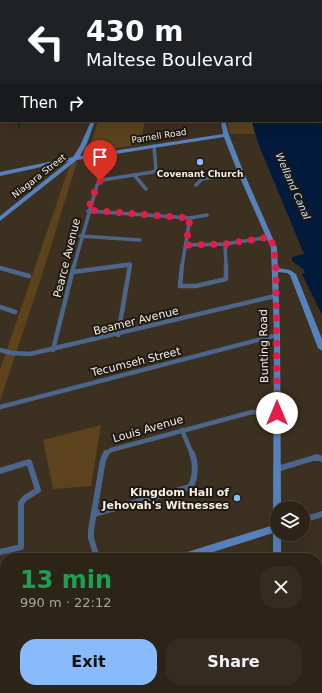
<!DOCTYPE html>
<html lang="en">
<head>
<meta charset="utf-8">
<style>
	:root { --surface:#2d2418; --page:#352c21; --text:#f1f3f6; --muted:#a7a4a2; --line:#484137; --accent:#89bafc }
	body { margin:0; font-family:"DejaVu Sans",sans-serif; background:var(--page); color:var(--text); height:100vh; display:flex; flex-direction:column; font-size:15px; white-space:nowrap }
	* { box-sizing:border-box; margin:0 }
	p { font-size:13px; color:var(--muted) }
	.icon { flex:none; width:22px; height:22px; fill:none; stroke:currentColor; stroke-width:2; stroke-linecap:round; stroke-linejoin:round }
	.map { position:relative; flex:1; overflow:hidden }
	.details { position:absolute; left:0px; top:553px; width:322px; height:140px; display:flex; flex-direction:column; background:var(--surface); border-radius:16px 16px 0 0; box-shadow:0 4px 16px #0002,0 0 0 1px var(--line) }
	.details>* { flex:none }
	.hud { position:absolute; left:0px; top:0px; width:322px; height:122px; box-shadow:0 4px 16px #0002,0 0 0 1px var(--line); background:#202124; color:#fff; overflow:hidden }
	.controls { position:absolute; left:270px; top:501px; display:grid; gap:8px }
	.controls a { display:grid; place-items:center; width:40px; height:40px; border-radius:50%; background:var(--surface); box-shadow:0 4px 16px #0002,0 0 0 1px var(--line); font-size:20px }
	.pin { position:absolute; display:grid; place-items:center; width:34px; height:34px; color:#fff; margin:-41px -17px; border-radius:50% 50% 50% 0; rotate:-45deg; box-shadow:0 0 4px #0007 }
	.pin .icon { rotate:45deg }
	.me { position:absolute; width:44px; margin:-22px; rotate:0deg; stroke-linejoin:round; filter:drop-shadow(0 0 3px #0008) }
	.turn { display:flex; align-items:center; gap:14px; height:84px; padding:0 20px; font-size:18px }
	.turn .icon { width:52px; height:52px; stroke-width:2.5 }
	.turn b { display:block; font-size:28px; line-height:34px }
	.then { display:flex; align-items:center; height:38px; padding:0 20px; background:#0003; gap:8px; font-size:15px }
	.round { display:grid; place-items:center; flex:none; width:42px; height:42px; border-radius:16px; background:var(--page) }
	.overview { display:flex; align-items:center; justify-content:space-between; height:68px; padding:0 20px }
	h1 { font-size:24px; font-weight:700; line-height:30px; color:#1e9e55 }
	.cta { display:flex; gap:8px; margin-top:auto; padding:8px 20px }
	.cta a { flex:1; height:46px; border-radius:16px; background:var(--accent); color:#111; font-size:16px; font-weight:700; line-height:46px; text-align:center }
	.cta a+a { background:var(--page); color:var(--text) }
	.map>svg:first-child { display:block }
</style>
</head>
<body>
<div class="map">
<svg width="322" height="693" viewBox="0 0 322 693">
	<rect width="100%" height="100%" fill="#3c3020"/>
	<path fill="#5c431e" d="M98,121H145L140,144L88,153Z
		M227,121H251L255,134H230Z
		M74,161L77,162L42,275L0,401V370L68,170Z
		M101,425L91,486L53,489L43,440Z"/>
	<path fill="#021a3b" d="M321,81H322V315L302,274L305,273L303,269L292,261V257L304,254L258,143L252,121H321Z"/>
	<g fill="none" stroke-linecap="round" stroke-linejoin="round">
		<path stroke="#021a3b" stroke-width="1" d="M32,0L35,1
			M19,121V127"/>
		<path stroke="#4b668a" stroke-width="3.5" d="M63,121H69
			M135,176L146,189
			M196,185L202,179L241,173
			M88,211L190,218L207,215
			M80,236L140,240
			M225,244L226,266
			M187,245L225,244L270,237
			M74,266L97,185L102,180L153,172L156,170L154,146
			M119,266L130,264V266
			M182,266L190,218"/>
		<path stroke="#4b668a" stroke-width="4.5" d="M182,265L180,286H196L226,279V265
			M0,268L29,276
			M73,272L126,265
			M0,307L15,312
			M118,335L130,265
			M0,350L12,353L30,354L275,296
			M53,350L74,265
			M0,407L277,335
			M182,430L192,454
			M106,454L111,450L252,412L277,413"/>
		<path stroke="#4b668a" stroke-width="6" d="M277,469L317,457L322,459
			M0,471L29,462L38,490L25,498L21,503V547L0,552
			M94,514L190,487C196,478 196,463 192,453
			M303,520L322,514
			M97,558L91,538V530L103,460L106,453
			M317,667L322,668
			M203,688V693
			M260,688L278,690
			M23,693L36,688"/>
		<path fill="#5681bb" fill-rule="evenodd" d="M277,0H281V1H277Z
			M321,16H322V18H321Z
			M321,73H322V75H321Z
			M0,106H1V108H0Z
			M91,121H95L86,146L80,156L223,134L221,121H225L229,135L244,173L277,248L278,268L290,270L296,274L322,339V351L318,348L290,275L287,273L278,272L280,335L281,508H277V512L274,511L273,508L274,335L271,248L238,173L224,137L77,160L0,221V216L69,161L0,176V172L73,157L80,146Z
			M277,524V534H281V558H273V533L194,558H177L178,555L181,554Z
			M5,611V621L0,622V612Z
			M273,688H283V693H273Z"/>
	</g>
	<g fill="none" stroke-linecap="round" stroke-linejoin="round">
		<path stroke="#e11d48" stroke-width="7" stroke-dasharray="0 12.6" d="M100,181L97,185L88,210L190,218L186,245L225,244L270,237L274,248L276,270L277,413"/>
	</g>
	<g fill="#89bafc" stroke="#1f1912" stroke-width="1.5">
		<circle cx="200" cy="162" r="4"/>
		<circle cx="237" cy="498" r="4"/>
	</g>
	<g text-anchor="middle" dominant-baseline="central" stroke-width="4" stroke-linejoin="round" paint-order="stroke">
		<g font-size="9" fill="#f6efe5" stroke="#1f1912">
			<text transform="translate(159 136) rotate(-9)">Parnell Road</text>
			<text transform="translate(39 176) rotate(-38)">Niagara Street</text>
		</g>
		<g font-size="9" font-weight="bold" fill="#f6efe5" stroke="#1f1912">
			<text x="200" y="174">Covenant Church</text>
		</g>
		<g font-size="10" font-style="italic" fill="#c8defc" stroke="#1f1912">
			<text transform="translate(293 186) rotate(66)">Welland Canal</text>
		</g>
		<g font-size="11" fill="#f6efe5" stroke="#1f1912">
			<text transform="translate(67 258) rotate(-76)">Pearce Avenue</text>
			<text transform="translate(136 321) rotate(-14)">Beamer Avenue</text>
			<text transform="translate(264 346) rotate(-91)">Bunting Road</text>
			<text transform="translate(136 362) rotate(-14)">Tecumseh Street</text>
			<text transform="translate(148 429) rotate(-16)">Louis Avenue</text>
		</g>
		<g font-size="11" font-weight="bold" fill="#f6efe5" stroke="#1f1912" text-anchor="end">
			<text x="229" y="492">Kingdom Hall of<tspan x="229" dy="13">Jehovah's Witnesses</tspan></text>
		</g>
	</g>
</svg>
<div class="controls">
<a><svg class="icon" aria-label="layers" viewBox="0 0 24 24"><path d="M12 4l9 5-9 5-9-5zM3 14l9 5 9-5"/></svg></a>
</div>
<div class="pin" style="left:100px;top:181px;background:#d93025"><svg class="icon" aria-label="arrive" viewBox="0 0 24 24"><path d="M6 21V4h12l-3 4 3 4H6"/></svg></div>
<svg class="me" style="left:277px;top:413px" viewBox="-20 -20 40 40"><circle r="19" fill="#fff"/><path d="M0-13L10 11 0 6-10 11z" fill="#e11d48"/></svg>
<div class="hud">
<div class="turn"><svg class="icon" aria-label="left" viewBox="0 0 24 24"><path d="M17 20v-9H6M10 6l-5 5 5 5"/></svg><div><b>430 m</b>Maltese Boulevard</div></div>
<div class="then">Then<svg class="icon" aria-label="right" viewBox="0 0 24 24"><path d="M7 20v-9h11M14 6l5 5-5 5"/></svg></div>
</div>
<section class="details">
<div class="overview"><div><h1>13 min</h1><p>990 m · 22:12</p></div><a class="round"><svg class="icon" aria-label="close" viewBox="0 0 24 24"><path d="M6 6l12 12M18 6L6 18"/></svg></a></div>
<div class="cta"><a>Exit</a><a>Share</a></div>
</section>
</div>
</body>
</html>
